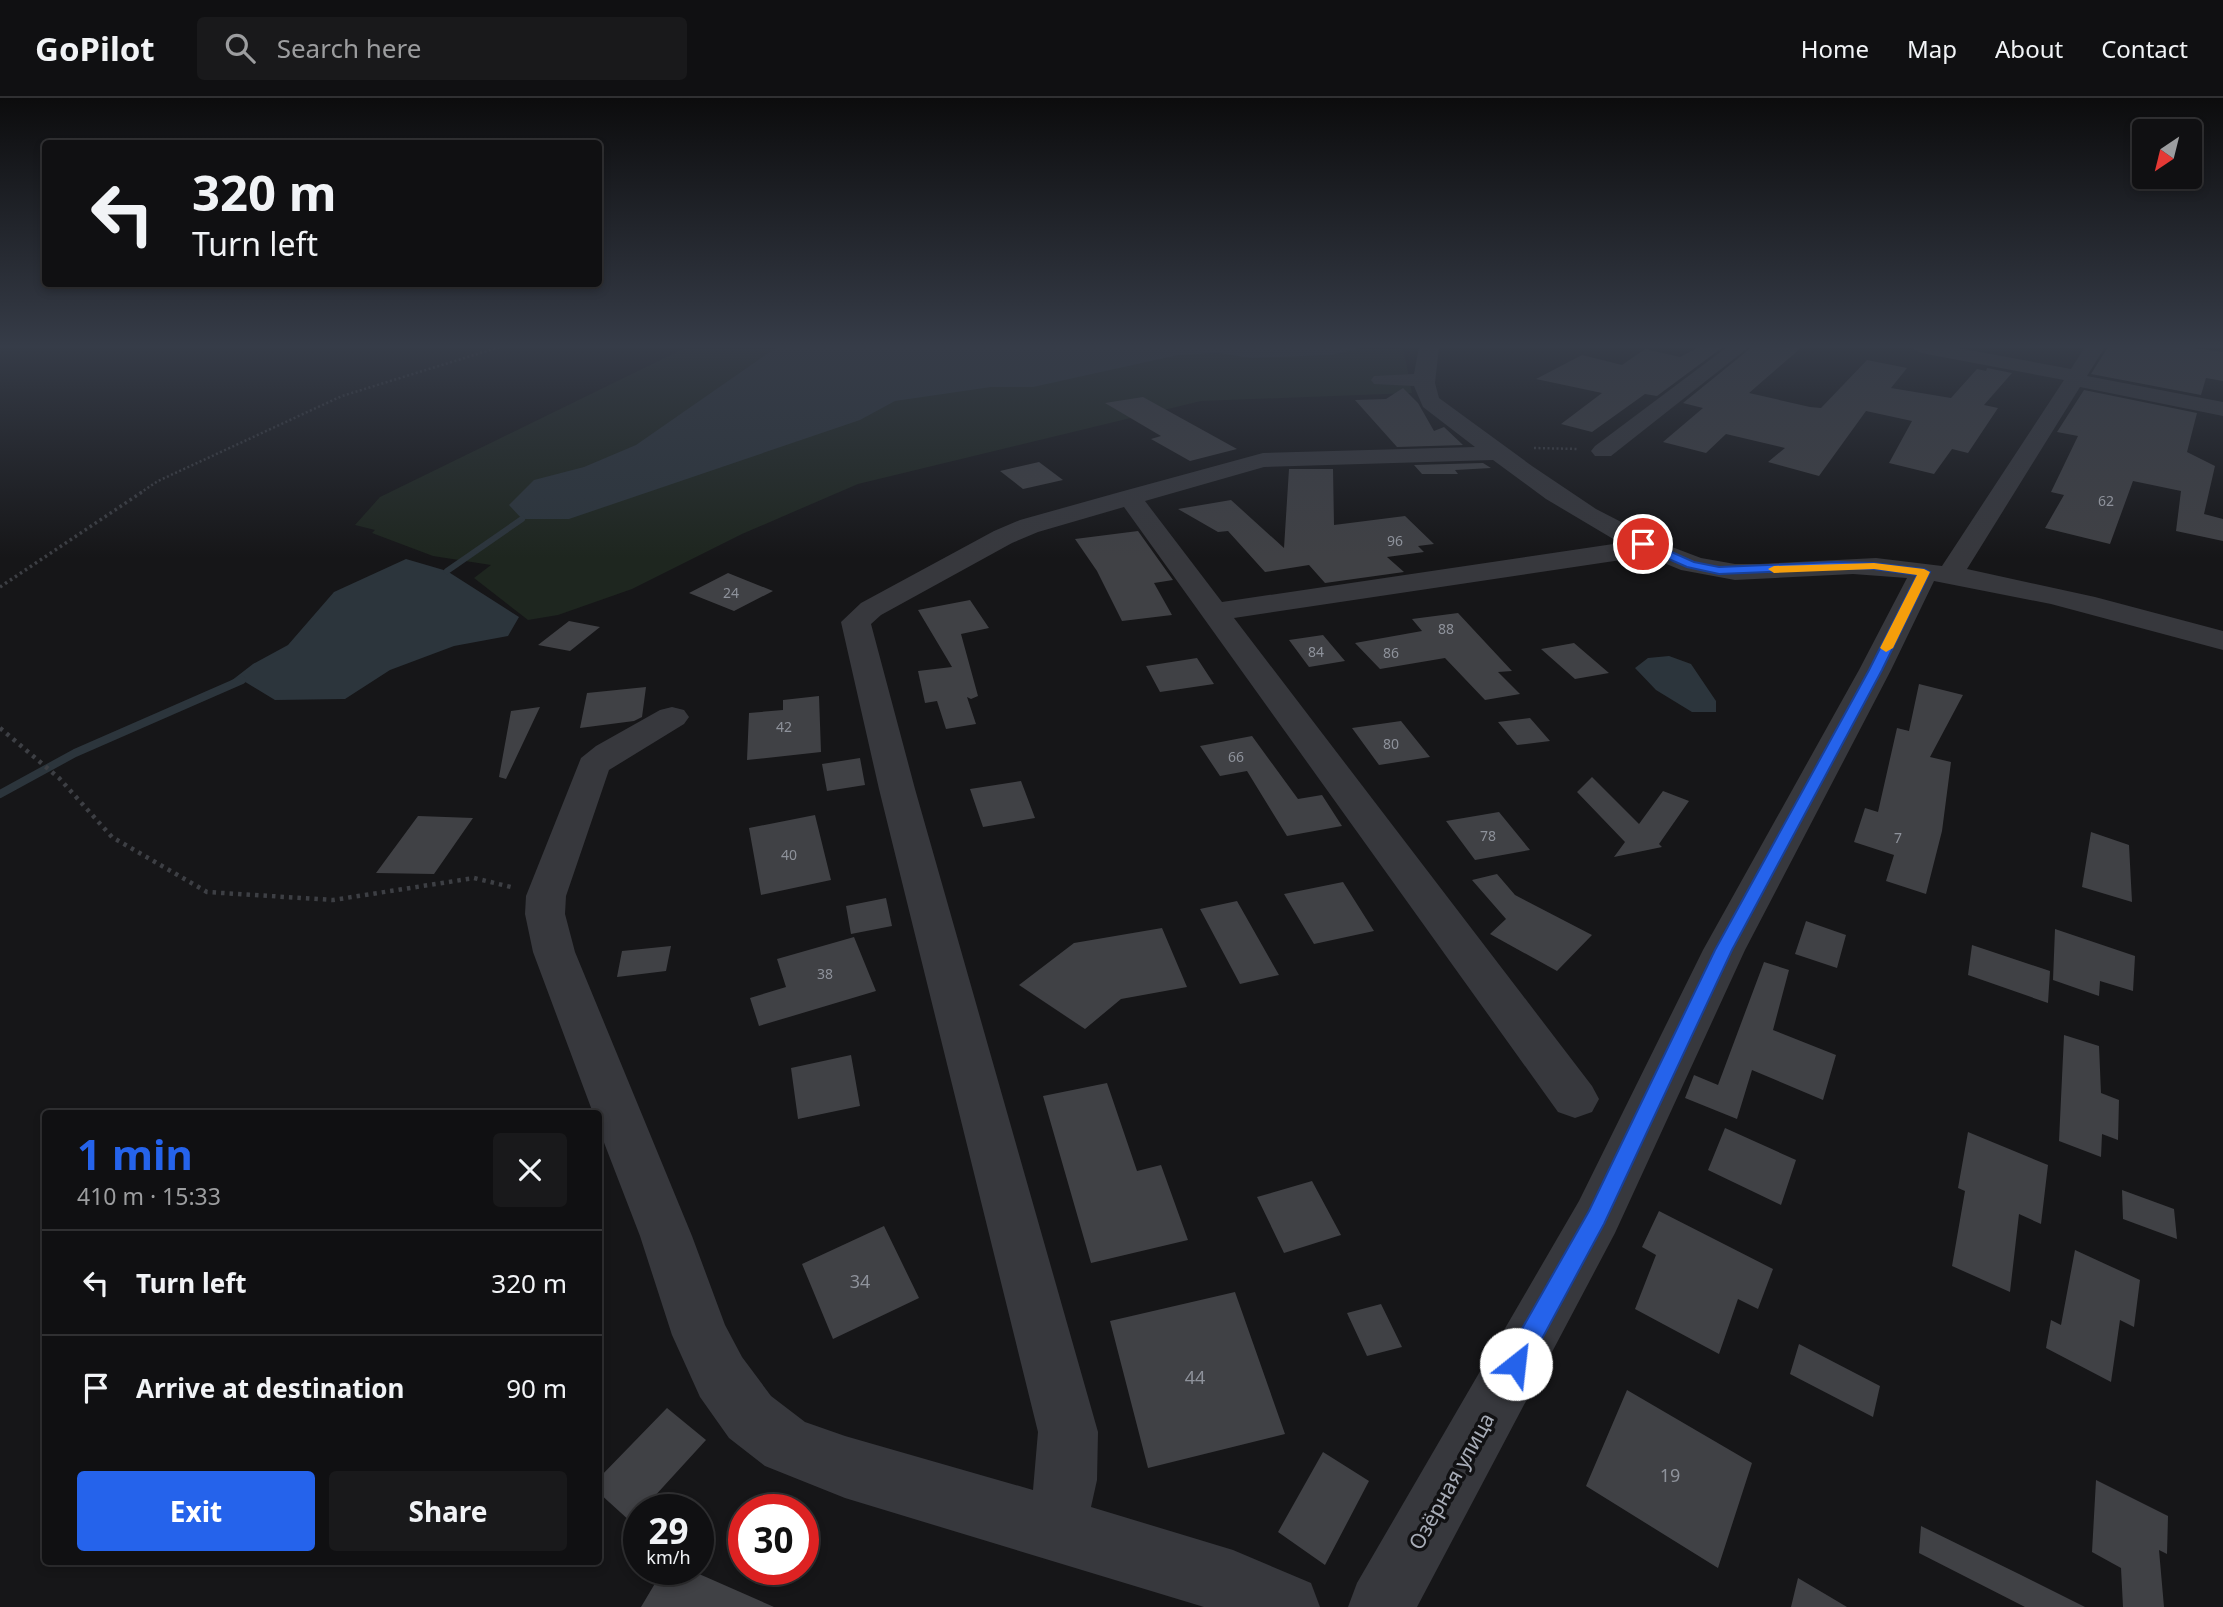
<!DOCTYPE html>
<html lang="en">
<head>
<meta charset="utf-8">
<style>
	:root { --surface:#101012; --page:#19191b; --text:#f1f3f6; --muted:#9c9d9f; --line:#303032; --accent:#2563eb }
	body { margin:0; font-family:"Noto Sans",sans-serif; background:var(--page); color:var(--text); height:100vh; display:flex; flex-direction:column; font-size:26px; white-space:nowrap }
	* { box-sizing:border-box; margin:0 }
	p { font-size:23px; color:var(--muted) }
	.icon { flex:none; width:38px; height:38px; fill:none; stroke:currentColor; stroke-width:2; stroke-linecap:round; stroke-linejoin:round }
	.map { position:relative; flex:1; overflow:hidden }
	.side { position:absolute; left:42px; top:1012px; width:560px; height:455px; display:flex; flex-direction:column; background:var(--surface); border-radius:7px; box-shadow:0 4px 10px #0003,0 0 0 2px var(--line) }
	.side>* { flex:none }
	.top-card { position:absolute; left:42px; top:42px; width:560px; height:147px; border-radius:7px; box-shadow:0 4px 10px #0003,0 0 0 2px var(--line); background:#101012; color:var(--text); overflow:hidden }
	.needle { width:46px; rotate:215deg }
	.tools { position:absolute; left:2132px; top:21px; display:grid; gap:14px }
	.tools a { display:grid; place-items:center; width:70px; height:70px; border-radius:7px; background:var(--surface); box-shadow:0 4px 10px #0003,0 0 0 2px var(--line); font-size:35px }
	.speed { position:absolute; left:623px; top:1396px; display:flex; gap:14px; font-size:35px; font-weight:700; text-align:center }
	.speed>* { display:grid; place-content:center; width:91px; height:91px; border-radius:50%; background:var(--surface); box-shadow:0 4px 10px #0003,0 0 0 2px var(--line); line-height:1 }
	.speed small { font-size:18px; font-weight:400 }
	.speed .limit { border:10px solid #d22; background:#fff; color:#111 }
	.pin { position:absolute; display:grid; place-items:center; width:60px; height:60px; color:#fff; margin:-30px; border:4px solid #fff; border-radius:50%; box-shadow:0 2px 7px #0007 }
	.me { position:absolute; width:77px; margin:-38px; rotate:29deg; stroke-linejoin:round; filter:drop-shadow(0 0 5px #0008) }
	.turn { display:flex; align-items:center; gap:24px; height:147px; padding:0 35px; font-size:32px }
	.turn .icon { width:91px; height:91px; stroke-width:2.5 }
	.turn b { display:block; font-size:49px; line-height:60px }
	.round { display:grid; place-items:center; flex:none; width:74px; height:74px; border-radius:7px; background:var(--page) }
	.head { display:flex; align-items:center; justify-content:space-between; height:119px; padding:0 35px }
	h1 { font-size:42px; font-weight:700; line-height:52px; color:var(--accent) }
	.action { display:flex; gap:14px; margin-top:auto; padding:14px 35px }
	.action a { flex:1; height:80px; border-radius:7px; background:var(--accent); color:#fff; font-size:28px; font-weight:700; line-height:80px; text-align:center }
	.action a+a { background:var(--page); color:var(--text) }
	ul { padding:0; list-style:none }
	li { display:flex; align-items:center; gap:21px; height:105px; padding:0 35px; border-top:2px solid var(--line) }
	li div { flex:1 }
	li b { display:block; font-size:26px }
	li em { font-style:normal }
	header { display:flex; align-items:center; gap:42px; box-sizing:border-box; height:98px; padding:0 35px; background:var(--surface); border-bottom:2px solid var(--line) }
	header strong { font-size:33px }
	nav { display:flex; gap:38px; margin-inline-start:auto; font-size:24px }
	.search { width:490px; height:63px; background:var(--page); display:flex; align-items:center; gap:18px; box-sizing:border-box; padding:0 24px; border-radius:7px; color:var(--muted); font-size:26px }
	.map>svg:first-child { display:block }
</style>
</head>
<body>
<header>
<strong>GoPilot</strong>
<div class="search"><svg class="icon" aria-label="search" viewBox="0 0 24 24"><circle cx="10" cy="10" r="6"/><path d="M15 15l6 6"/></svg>Search here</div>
<nav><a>Home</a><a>Map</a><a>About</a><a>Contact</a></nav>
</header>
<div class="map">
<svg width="2223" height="1509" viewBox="0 0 2223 1509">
	<rect width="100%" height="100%" fill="#161618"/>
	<path fill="#1e261f" d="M687,249H1403L1412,295L1201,303L858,386L742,436L632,491L558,517L528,522L474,480L491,467L433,458L372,435L375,432L355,427L380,399Z"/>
	<path fill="#2c353c" d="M777,249H1365L1331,257L1251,260L1218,255L1178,257L1033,289H991L895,303L860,322L569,421H522L509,407L534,382L584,369L636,347Z
		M406,461L447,473L519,519L508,538L454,548L390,572L345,601L275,602L242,582L231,583L253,566L288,547L334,494Z
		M1669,558L1691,566L1716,603V614H1692L1656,592L1635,570L1648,560Z"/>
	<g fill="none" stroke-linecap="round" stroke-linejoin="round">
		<path stroke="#2c353c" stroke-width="6" d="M447,473L522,421"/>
		<path stroke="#2c353c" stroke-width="8" d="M0,696L75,655L242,582"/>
	</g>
	<path fill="#404145" d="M1699,249H1723L1657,298L1645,296L1592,334L1561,326L1602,295L1536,281L1582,257L1622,267L1645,251L1680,259Z
		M1752,249H1802L1749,295L1810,309L1821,310L1867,262L1907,270L1891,290L1951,300L1977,271L1986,273L1987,270L2012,275L1984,307L1998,310L1968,355L1952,351L1934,376L1889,365L1912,323L1866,313L1819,378L1768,364L1785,350L1726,336L1706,355L1663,344L1703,310L1683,305Z
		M2108,249H2185L2223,254V283L2206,280L2201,297L2091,276Z
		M1403,290L1418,305L1434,333L1444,329L1463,347L1397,349L1355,302L1386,301Z
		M2084,292L2197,315L2187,354L2215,368L2204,416L2223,421V443L2176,433L2181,393L2133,383L2110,446L2045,430L2064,397L2051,394L2078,338L2057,334Z
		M1143,299L1237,351L1190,363L1151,341L1161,338L1105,305Z
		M1039,364L1063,382L1023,391L1000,373Z
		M1483,365L1491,370L1455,372L1458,376H1422L1414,367Z
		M1289,371H1333L1334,427L1405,418L1434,446L1418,448L1424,454L1387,459L1404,474L1325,485L1309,467L1265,474L1228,433L1218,434L1178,411L1231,402L1284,450Z
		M1138,433L1173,482L1154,485L1172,517L1122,523L1097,473L1075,441Z
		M728,475L773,493L734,513L689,495Z
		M970,502L989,530L961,536L978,598L971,601L967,599L976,626L946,631L937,603L925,605L918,573L952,569L918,512Z
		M1458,515L1512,573L1498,574L1520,596L1485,602L1445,560L1380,571L1355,545L1422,533L1412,521Z
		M569,523L600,529L570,553L538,547Z
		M1323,537L1345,563L1309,569L1289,542Z
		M1574,545L1609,575L1575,581L1541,551Z
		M1197,560L1214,586L1160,594L1146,568Z
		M1919,586L1963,597L1930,659L1951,664L1942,733L1926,796L1886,783L1894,757L1854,744L1865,710L1878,714L1897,630L1909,633Z
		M646,589L642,619L634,623L580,630L587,595Z
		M819,598L821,654L747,662L749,615L783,612V602Z
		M540,609L506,681L499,679L511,613Z
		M1530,620L1550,643L1517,647L1498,624Z
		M1401,623L1430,659L1379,667L1352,630Z
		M1252,638L1298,701L1322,697L1342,728L1287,738L1247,673L1220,678L1200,648Z
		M860,660L865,687L827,693L822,666Z
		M1592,679L1639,726L1663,693L1689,703L1659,746L1662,749L1614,759L1625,744L1577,694Z
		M1021,683L1035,720L983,729L970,691Z
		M1499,714L1530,752L1475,762L1446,723Z
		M815,717L831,782L761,797L749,730Z
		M418,718L473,720L434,776L376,775Z
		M2091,734L2129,747L2132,804L2082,789Z
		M1497,776L1515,797L1592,837L1557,873L1490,836L1506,821L1472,782Z
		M1343,784L1374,833L1314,846L1284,796Z
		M886,800L892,828L851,836L846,808Z
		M1237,803L1279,877L1240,886L1200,811Z
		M1806,823L1846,837L1837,870L1795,856Z
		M1162,830L1187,889L1121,901L1085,931L1019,887L1074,845Z
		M2055,831L2135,858L2133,893L2100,883L2099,898L2053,882Z
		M854,839L876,893L759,928L750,900L786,889L777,861Z
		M1972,847L2050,873L2048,905L1968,877Z
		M671,848L666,873L617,879L622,853Z
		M1764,864L1789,872L1773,932L1836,957L1823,1002L1752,972L1737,1021L1685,1000L1694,977L1718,987Z
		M2064,937L2099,948L2101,995L2119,1002L2118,1042L2102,1036L2101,1059L2059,1043Z
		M851,957L860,1008L798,1021L791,970Z
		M1107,985L1137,1073L1161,1067L1188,1142L1091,1165L1043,998Z
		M1725,1030L1796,1062L1781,1107L1708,1072Z
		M1968,1034L2048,1067L2041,1126L2019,1116L2010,1194L1952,1168L1965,1093L1958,1090Z
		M1312,1083L1341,1137L1284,1155L1257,1099Z
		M2122,1092L2174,1111L2177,1141L2123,1121Z
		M1659,1113L1773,1171L1758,1211L1738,1201L1719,1256L1635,1211L1656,1157L1642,1149Z
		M884,1128L919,1200L833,1241L802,1166Z
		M2075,1152L2140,1182L2134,1229L2120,1222L2111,1284L2046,1250L2051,1222L2061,1227Z
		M1235,1194L1285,1336L1148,1370L1110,1223Z
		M1381,1206L1402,1249L1367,1258L1347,1215Z
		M1799,1246L1880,1288L1873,1319L1790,1276Z
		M1627,1292L1752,1365L1718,1470L1586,1388Z
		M667,1310L706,1342L642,1412H639L631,1424L598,1394V1381Z
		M1323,1354L1369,1383L1325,1467L1278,1434Z
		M2096,1382L2168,1418L2167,1456L2159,1452L2164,1509H2123L2121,1470L2092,1454Z
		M1921,1428L2019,1476L2085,1509H2025L1919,1455Z
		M663,1472H690L774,1509H641Z
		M1798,1480L1847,1509H1791Z"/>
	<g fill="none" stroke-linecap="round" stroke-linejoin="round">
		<path stroke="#3d3f44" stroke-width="2.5" stroke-dasharray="2 2.5" stroke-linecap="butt" d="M1534,350L1578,351
			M140,395L158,383L342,298L500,249"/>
		<path stroke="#3d3f44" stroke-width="3.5" stroke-dasharray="2.5 3.5" stroke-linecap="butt" d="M0,489L142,394"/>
		<path stroke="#3d3f44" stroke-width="4.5" stroke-dasharray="3.5 5" stroke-linecap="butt" d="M0,630L59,680L112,739L207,794L333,802L474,780L515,790"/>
		<path fill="#37383d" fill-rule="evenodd" d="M1419,249H1439L1435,285L1439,300L1532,368L1596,411L1664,446L1701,460L1735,466H1759L1876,460L1942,468L2064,282L1921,255L1911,249H1953L2071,271L2085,249H2105L2087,278L2223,304V318L2080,289L1967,471L2095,499L2223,533V552L2051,506L1934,483L1891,572L1745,852L1615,1135L1417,1509H1348L1357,1485L1579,1103L1703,852L1859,572L1907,480L1853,476L1735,482L1681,472L1642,456L1621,462L1234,520L1592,988L1599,1001L1592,1014L1575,1020L1558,1014L1124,409L1038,434L1012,445L881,517L871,526L915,691L1098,1334L1097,1382L1091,1409L1233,1452L1311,1485L1320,1509H1204L845,1400L765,1368L729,1340L700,1299L672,1237L640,1138L598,1029V1015H593L533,854L525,816L526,798L581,660L596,648L660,612L672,609L684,612L689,619L684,626L609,672L566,798L565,816L575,854L692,1138L725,1227L742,1259L771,1298L805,1324L845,1338L1033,1392L1038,1334L879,691L841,524L861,505L994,433L1020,422L1120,394L1263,355L1475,349L1423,309L1414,288L1374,286L1371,282L1374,278L1414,276ZM1493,362L1546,401L1620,445L1222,504L1145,403L1264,369Z
			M1727,249H1749L1611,358H1595L1591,353L1595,348Z"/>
	</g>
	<linearGradient id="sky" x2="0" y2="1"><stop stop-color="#0c0c0d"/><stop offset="0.54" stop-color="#363c48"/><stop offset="1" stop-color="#363c48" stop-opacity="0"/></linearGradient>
	<rect width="2223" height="460" fill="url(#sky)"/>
	<path fill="#2563eb" stroke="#184099" stroke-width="2" d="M1639,443H1647L1694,464L1719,469L1836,464L1874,465L1924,471L1930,474L1882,572L1732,852L1604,1126L1524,1274L1516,1277L1507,1274L1504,1266L1507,1257L1589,1113L1715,852L1869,572L1917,477L1874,471H1836L1719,476L1687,469L1639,448Z"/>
	<path fill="#f59e0b" d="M1874,465L1924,471L1930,474L1893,550L1886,554L1880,550L1917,477L1874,471L1774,475L1768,471L1774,468Z"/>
	<g text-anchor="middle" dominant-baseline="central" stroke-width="7" stroke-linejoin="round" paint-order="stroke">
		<g font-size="14" fill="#8e929b">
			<text x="2106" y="402">62</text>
			<text x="1395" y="442">96</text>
			<text x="731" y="494">24</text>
			<text x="1446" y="530">88</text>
			<text x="1316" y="553">84</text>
			<text x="1391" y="554">86</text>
			<text x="784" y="628">42</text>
			<text x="1391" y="645">80</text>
			<text x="1236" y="658">66</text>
			<text x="1488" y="737">78</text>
			<text x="1898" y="739">7</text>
			<text x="789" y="756">40</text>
			<text x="825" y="875">38</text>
		</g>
		<g font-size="18" fill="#8e929b">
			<text x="860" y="1183">34</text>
			<text x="1195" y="1279">44</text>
			<text x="1670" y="1377">19</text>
		</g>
		<g font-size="21" fill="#a8adb8" stroke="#111113">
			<text transform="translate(1451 1383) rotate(-61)">Озёрная улица</text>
		</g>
	</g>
</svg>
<div class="tools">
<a><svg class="needle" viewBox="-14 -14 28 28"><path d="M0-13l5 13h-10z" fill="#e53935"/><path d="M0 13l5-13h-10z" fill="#9c9d9f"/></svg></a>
</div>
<div class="speed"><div>29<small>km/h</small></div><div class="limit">30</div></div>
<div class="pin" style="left:1643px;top:446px;background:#d93025"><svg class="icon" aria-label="arrive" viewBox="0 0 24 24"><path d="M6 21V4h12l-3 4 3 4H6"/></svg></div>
<svg class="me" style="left:1516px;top:1266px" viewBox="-20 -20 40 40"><circle r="19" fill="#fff"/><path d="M0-13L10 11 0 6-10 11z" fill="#2563eb"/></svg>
<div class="top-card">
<div class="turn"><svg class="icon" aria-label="left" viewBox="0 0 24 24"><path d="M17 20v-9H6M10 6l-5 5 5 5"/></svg><div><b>320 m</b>Turn left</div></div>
</div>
<section class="side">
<div class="head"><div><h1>1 min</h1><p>410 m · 15:33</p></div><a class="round"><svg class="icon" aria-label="close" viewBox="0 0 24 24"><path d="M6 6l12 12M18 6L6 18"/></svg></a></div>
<ul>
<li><svg class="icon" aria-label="left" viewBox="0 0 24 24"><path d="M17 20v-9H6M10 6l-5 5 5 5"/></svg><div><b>Turn left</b></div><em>320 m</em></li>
<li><svg class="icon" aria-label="arrive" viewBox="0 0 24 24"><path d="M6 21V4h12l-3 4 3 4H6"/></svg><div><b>Arrive at destination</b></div><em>90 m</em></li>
</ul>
<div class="action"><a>Exit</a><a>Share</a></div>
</section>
</div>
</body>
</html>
